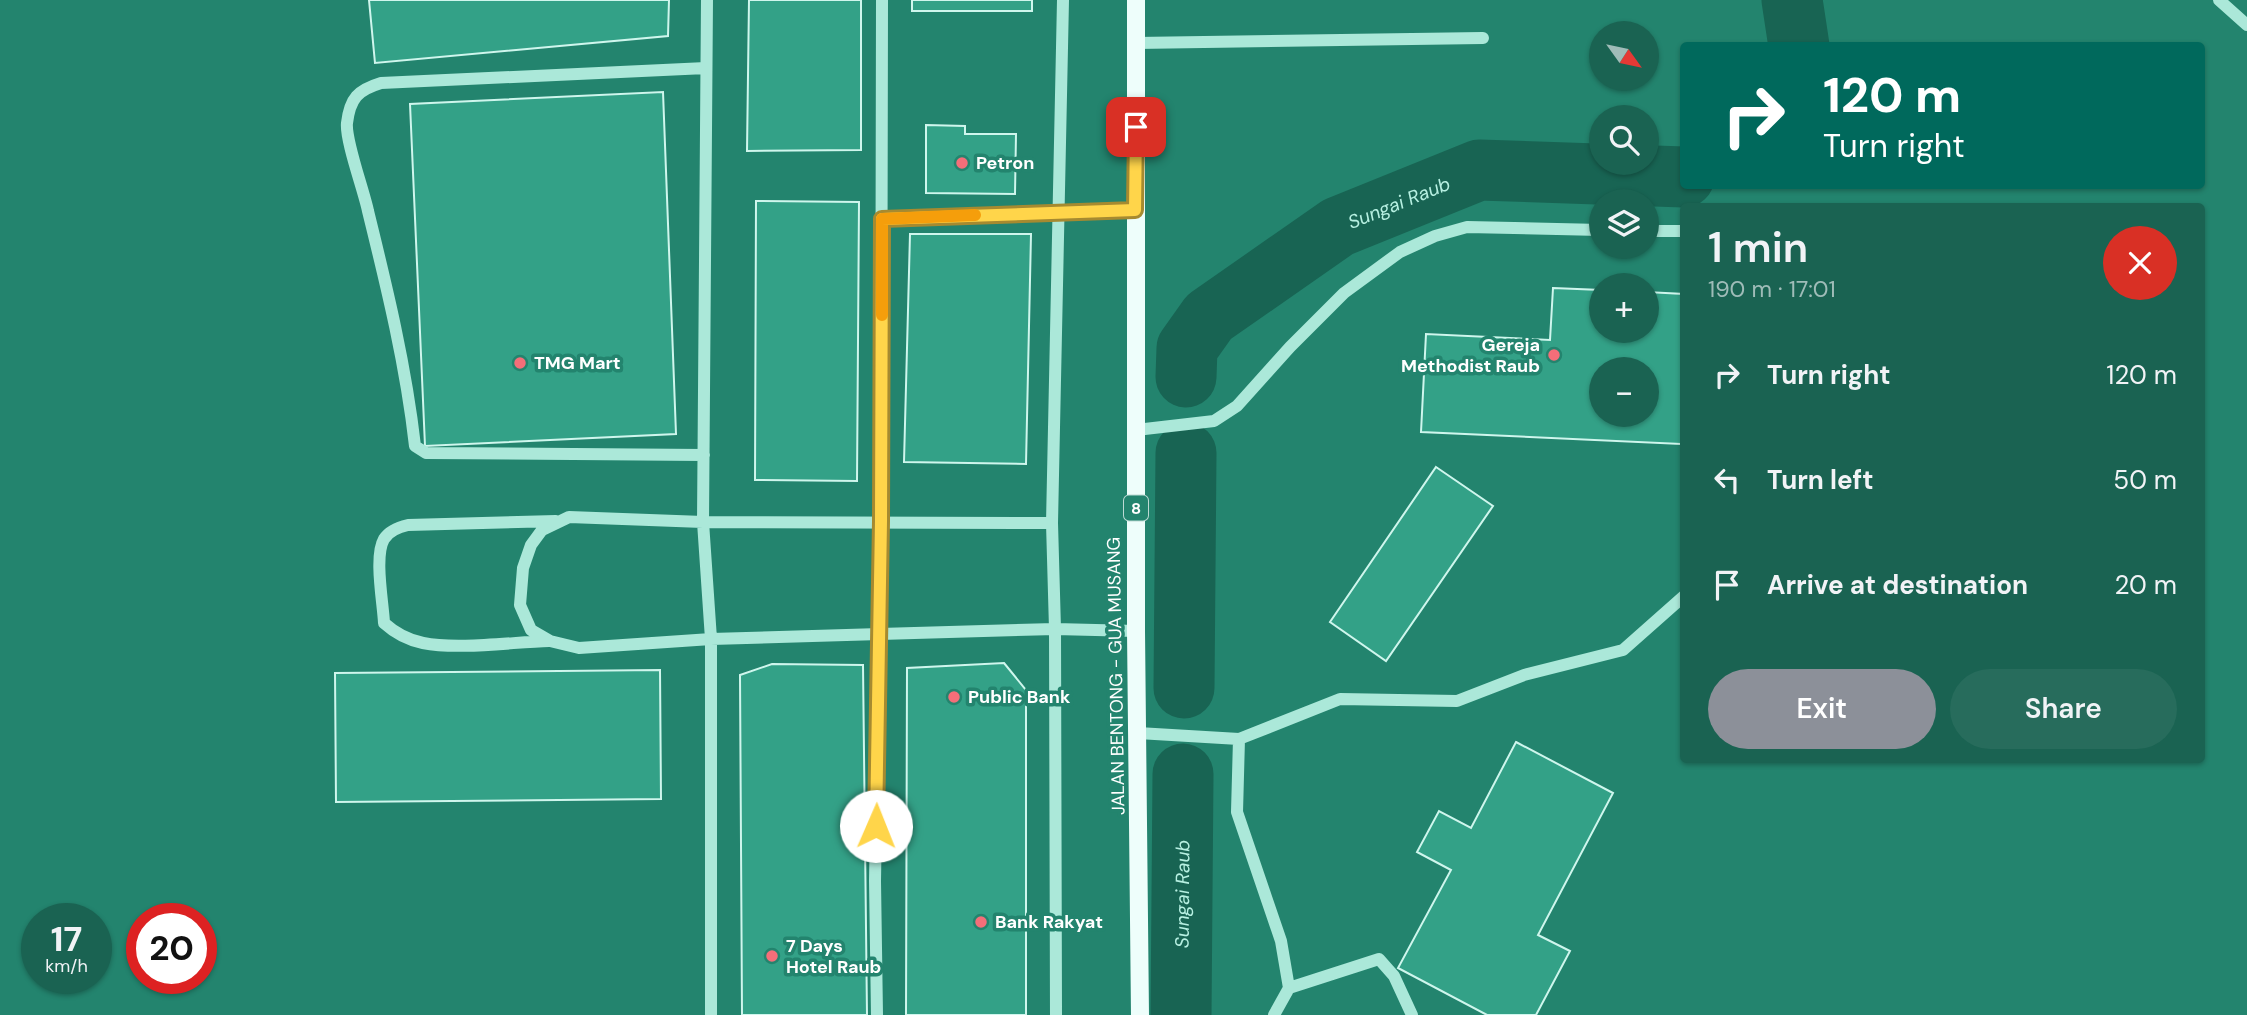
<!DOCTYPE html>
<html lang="en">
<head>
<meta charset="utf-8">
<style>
	:root { --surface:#1a6352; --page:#276c5c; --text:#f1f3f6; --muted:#9fbcb8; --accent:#8c9099 }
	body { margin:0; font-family:"DM Sans",sans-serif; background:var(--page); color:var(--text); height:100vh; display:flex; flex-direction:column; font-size:26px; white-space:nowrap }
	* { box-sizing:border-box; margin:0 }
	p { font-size:23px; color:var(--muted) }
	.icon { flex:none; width:38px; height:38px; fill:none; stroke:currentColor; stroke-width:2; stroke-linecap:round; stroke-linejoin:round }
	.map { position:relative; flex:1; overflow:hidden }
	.details { position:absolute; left:1680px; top:203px; width:525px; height:560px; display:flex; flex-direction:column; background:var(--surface); border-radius:7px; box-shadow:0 2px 5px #0004 }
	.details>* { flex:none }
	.hud { position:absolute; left:1680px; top:42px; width:525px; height:147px; border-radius:7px; box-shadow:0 2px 5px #0004; background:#00695c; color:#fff; overflow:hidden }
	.needle { width:46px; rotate:123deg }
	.buttons { position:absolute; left:1589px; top:21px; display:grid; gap:14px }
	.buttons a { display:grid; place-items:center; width:70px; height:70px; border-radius:50%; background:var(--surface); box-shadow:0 2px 5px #0004; font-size:35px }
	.speed { position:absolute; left:21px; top:903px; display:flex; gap:14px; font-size:35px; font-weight:700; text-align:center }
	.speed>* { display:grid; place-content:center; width:91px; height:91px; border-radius:50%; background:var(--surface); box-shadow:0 2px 5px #0004; line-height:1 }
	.speed small { font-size:18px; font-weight:400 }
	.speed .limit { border:10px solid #d22; background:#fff; color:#111 }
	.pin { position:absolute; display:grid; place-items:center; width:60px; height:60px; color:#fff; margin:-30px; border-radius:14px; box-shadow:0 4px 10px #0006 }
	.me { position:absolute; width:77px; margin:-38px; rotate:1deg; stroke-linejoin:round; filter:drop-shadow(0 0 5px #0008) }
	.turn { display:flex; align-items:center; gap:24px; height:147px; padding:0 28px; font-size:32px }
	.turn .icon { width:91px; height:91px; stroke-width:2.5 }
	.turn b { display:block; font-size:49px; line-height:60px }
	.round { display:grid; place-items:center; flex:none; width:74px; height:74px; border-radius:37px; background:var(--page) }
	.head { display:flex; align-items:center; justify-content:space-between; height:119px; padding:0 28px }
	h1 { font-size:42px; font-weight:600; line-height:52px }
	.action { display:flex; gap:14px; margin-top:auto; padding:14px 28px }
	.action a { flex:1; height:80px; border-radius:42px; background:var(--accent); color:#fff; font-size:28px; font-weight:600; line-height:80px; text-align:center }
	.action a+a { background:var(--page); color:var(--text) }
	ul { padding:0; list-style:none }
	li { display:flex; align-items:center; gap:21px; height:105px; padding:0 28px }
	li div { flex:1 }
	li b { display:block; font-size:26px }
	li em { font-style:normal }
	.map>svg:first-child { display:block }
</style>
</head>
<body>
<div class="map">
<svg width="2247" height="1015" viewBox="0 0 2247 1015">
	<rect width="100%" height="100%" fill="#23846e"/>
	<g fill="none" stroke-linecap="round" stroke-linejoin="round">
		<g stroke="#186453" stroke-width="61">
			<path d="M1792,0L1799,46"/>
			<path id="s1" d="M1186,377L1187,348L1209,317L1338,227L1479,170L1684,177"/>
			<path d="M1184,688L1186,453"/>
			<path id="s2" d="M1181,1015L1183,774"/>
		</g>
	</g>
	<path fill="#33a187" stroke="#cff6ed" stroke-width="2" fill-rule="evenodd" d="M369,0H669L668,36L375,63Z
		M749,0H861V150L747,151Z
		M912,0H1032V11H912Z
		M663,92L676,434L425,446L410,104Z
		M926,125L965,126V134H1016L1015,194L926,193Z
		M756,201L859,202L857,481L755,480Z
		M910,234H1031L1026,464L904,462Z
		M1553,288L1601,290V331H1647V292L1684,294V390L1681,444L1421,432L1426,334L1550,340ZM1601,369H1647V415H1601Z
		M1436,467L1493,506L1386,661L1330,622Z
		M1004,663L1026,690V1015H906L907,668Z
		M772,664L863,665L867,1015H742L740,675Z
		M660,670L661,799L336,802L335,673Z
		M1516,742L1613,793L1538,935L1570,951L1536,1015H1487L1398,968L1451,870L1417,852L1439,811L1471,828Z"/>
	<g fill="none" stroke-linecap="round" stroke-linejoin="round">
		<path stroke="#abe8d9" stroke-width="12" d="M707,0L703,522L711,639V1015
			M2219,0L2247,25
			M1136,43L1483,38
			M882,219L1135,210
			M1647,231H1683
			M1136,430L1214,421L1237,406L1290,347L1344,293L1400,252L1435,236L1467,227L1601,230
			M704,455L426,453L415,446C406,366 387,288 368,211C364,191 345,140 347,123C350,98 358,90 381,83L706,68
			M1052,523L703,522L569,517L542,530L531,545L523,568L520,605L531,630L550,641L579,648L711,639L880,634L1055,629L1136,631
			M549,641C513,642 457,650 423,643C408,640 395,633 384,623C383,602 374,556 384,539C389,531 399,527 408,525L556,521
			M1138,733L1239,739L1340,699L1457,701L1524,675L1623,650L1684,596
			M1239,739L1237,812L1281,941L1289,988L1379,959L1394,976L1412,1015
			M877,1015L875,881L881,521L882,0
			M1056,1015L1055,629L1052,523L1063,0
			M1274,1015L1289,988"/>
		<path stroke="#eefefb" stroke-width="18" d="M1136,0V631L1140,1015"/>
	</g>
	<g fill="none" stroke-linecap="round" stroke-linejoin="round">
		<g stroke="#a68a30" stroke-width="18">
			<path id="route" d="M876,826L881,521L882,219L1135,210L1136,127"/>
		</g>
		<use href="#route" stroke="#ffd54a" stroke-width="12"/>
		<path stroke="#f59e0b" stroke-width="12" d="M882,315V219L975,215"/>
	</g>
	<g fill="#f46e79" stroke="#23846e" stroke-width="2.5">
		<circle cx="962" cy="163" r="7"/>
		<circle cx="1554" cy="355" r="7"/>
		<circle cx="520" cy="363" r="7"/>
		<circle cx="954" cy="697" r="7"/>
		<circle cx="981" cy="922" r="7"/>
		<circle cx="772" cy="956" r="7"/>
	</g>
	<g text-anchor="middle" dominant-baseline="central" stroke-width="7" stroke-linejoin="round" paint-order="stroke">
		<rect fill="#23846e" stroke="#bddad4" stroke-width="2" x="1124" y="495.5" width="24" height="25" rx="5"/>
		<g font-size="16" font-weight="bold" fill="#fff">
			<text x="1136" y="508">8</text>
		</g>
		<g font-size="18" font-weight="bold" fill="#fff" stroke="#23846e" text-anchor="start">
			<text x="976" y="163">Petron</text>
			<text x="1540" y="345" text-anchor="end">Gereja<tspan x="1540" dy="21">Methodist Raub</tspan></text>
			<text x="534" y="363">TMG Mart</text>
			<text x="968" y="697">Public Bank</text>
			<text x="995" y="922">Bank Rakyat</text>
			<text x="786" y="946">7 Days<tspan x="786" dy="21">Hotel Raub</tspan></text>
		</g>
		<g font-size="18" fill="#fff" stroke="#23846e">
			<text transform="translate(1116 676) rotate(-91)">JALAN BENTONG - GUA MUSANG</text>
		</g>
		<g font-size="19" font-style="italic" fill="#b7f0e2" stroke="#23846e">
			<text stroke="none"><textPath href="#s1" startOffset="290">Sungai Raub</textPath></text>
			<text stroke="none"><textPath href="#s2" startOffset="121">Sungai Raub</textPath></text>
		</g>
	</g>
</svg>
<div class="buttons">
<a><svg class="needle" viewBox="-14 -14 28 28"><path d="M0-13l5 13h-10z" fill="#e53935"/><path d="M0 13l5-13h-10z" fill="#9fbcb8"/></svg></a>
<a><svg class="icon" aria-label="search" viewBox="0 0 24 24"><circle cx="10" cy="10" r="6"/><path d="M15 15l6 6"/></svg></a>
<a><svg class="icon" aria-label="layers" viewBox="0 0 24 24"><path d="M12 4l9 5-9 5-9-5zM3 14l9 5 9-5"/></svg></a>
<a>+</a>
<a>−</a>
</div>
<div class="speed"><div>17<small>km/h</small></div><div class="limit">20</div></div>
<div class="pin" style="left:1136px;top:127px;background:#d93025"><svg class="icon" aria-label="arrive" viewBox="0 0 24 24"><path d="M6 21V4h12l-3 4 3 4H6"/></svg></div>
<svg class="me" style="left:876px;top:826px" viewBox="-20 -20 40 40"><circle r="19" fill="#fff"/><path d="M0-13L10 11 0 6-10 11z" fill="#ffd54a"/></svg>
<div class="hud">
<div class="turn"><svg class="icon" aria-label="right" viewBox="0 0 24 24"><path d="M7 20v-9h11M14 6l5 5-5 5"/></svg><div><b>120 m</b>Turn right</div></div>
</div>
<section class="details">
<div class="head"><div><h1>1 min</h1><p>190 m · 17:01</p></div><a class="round" style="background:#d93025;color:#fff"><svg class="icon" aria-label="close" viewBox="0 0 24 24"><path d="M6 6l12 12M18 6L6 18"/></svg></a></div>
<ul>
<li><svg class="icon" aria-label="right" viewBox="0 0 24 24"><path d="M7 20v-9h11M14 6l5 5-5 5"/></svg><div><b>Turn right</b></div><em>120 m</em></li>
<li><svg class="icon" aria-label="left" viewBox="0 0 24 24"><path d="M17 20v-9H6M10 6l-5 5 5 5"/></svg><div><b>Turn left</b></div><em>50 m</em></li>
<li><svg class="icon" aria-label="arrive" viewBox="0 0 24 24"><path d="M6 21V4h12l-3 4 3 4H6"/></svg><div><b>Arrive at destination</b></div><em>20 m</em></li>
</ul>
<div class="action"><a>Exit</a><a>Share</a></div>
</section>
</div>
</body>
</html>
